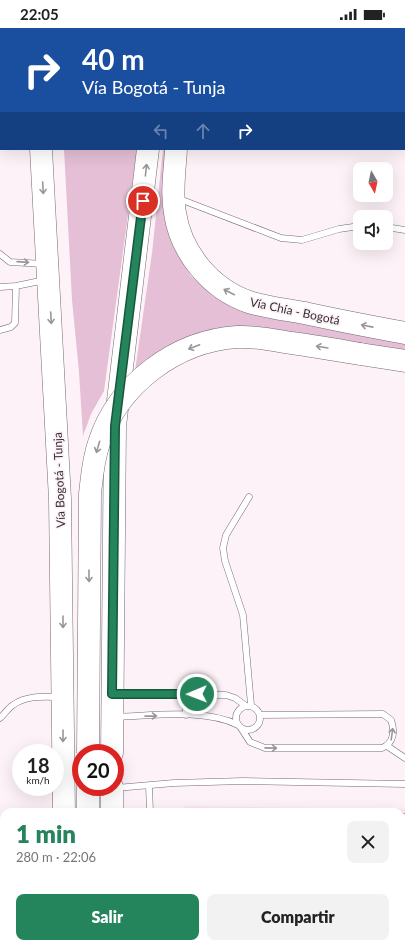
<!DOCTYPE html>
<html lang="es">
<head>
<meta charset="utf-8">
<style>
	:root { --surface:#fff; --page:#f2f2f2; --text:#222; --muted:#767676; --accent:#24845c }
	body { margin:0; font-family:Lato,sans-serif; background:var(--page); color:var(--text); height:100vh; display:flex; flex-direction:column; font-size:15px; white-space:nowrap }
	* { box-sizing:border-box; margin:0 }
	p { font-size:13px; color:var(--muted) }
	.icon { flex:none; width:22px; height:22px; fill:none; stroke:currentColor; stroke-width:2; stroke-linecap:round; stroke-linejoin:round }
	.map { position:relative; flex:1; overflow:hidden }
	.drawer { position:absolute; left:0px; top:780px; width:405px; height:140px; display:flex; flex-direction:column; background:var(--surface); border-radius:12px 12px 0 0; box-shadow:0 4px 16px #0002 }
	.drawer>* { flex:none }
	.top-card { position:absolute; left:0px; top:0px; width:405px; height:122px; box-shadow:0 4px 16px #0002; background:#1a4fa0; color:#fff; overflow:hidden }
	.needle { width:26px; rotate:171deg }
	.controls { position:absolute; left:353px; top:134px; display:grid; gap:8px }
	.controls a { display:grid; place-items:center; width:40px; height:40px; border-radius:8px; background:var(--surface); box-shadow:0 4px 16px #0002; font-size:20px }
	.speed { position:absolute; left:12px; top:716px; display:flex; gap:8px; font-size:20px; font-weight:700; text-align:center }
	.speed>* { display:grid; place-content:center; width:52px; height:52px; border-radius:50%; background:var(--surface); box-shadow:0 4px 16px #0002; line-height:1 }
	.speed small { font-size:10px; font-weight:400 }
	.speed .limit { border:6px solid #d22; background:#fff; color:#111 }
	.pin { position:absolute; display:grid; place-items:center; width:34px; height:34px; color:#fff; margin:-17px; border:2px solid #fff; border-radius:50%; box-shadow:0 1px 4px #0007 }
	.me { position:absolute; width:44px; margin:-22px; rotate:269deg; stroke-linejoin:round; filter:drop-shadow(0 0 3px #0008) }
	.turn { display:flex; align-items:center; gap:14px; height:84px; padding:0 16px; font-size:18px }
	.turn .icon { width:52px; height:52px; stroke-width:2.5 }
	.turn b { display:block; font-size:28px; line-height:34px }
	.lanes { display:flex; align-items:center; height:38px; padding:0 16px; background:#0003; justify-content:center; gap:20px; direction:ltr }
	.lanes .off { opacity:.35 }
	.round { display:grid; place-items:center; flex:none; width:42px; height:42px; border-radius:8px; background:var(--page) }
	.head { display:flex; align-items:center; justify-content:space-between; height:68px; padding:0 16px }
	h1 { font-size:24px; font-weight:800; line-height:30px; color:var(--accent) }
	.primary-button { display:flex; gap:8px; margin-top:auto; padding:8px 16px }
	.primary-button a { flex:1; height:46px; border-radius:8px; background:var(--accent); color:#fff; font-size:16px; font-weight:800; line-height:46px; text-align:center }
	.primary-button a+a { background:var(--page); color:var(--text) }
	.status { display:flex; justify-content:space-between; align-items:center; height:28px; padding:0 20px; background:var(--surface); direction:ltr }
	.status svg { height:11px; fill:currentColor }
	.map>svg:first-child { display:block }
</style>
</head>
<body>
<div class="status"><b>22:05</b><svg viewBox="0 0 49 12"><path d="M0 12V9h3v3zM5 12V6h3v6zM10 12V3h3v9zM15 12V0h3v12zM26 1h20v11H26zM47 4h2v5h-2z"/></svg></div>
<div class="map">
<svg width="405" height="920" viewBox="0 0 405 920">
	<rect width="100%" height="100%" fill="#fef2f9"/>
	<path fill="#fee7f5" d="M184,778L405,781V920H185V916H401V784H184Z"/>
	<path fill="#e4bfd5" d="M64,121H137L104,363L91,386L83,408L79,344L72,272Z
		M163,121H165L164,189L174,220L191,248L214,269L245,283L405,316V327L262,304L135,343L152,225Z"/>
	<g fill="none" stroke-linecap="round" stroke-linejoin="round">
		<g stroke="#766971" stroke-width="7">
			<path id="lane" d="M324,1V0
				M0,53L1,51
				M404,70H405
				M177,170L281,210L302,212L339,201L360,198
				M386,199L405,202
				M0,226L10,234L44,236
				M0,259L16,258
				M0,302L11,299L15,295L16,258L45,252
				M249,469L226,507L223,520L225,533L243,587L251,677
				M116,666L226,667L235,670L246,678
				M186,666V687
				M236 690a12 12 0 1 1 24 0a12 12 0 1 1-24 0Z
				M115,689C152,688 204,680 238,697
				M0,690C5,686 8,680 13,677C27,667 44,669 59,669
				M241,700L250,714L265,720H382C394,715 395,703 391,692L383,686L260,687
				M387,718L405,730
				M149,758L150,784
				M116,760L174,755L243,753L405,756
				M270,784H281
				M401,788L405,789
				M401,870L405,871
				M401,884L405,887"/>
		</g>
		<g stroke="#766971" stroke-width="23">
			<path id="highway" d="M34,0V1
				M180,0V1
				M155,1V0
				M41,121L60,471L64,784
				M176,121C175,142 171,164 175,185C181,225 211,261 249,274C268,280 290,282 309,286C341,293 373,299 405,305
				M360,326L405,333
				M112,725L115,398L148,121
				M88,784V759
				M112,784V759
				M52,920V916
				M87,920V916
				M112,920V916"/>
		</g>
		<use href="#lane" stroke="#fff" stroke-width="6"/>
		<use href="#highway" stroke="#fff" stroke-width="22"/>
		<g stroke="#766971" stroke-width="23" stroke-linecap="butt">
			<path id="highway-bridge" d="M88,725L90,466C92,448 93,432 99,415C118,356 176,313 237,309C256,308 273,312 291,315C314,318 337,322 360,326"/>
		</g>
		<use href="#highway-bridge" stroke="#fff" stroke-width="22"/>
	</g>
	<defs><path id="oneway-shaft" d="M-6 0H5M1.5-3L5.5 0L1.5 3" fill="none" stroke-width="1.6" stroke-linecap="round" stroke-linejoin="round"/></defs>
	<g stroke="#9a9698">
		<use href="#oneway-shaft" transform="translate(146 142) rotate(-84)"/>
		<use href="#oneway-shaft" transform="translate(43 160) rotate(87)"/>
		<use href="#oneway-shaft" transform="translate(23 234) rotate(4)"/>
		<use href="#oneway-shaft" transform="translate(229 264) rotate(-153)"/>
		<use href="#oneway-shaft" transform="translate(51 290) rotate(87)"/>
		<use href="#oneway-shaft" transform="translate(367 298) rotate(-169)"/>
		<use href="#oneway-shaft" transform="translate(194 319) rotate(159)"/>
		<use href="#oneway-shaft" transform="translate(322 319) rotate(-171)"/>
		<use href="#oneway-shaft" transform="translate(98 419) rotate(106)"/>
		<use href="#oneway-shaft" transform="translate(89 548) rotate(90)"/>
		<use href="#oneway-shaft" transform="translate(63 594) rotate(90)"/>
		<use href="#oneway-shaft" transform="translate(151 688) rotate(-1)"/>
		<use href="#oneway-shaft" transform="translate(392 706) rotate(-82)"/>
		<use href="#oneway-shaft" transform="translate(63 708) rotate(90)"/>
		<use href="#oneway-shaft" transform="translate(271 720) rotate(1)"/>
	</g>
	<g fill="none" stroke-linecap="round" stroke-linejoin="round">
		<g stroke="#17563c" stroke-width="10">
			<path id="route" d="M143,173L115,398L112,666H197"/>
		</g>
		<use href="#route" stroke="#24845c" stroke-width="7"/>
	</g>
	<g text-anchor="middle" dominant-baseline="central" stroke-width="3.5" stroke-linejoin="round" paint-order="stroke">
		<g font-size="12" fill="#342e32" stroke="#fef2f9">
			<text transform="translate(295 283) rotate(12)">Vía Chía - Bogotá</text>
			<text transform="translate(59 452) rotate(-92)">Vía Bogotá - Tunja</text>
		</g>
	</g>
</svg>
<div class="controls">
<a><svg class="needle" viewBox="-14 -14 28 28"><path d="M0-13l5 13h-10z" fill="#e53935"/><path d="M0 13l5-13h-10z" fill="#767676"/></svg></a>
<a><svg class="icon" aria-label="sound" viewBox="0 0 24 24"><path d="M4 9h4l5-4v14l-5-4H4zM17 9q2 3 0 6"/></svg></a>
</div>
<div class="speed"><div>18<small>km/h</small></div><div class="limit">20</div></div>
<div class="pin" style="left:143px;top:173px;background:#d93025"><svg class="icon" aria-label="arrive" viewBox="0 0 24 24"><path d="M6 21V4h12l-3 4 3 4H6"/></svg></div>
<svg class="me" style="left:197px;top:666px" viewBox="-20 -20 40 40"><circle r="17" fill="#24845c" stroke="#fff" stroke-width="3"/><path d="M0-11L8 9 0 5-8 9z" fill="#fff"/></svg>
<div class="top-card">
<div class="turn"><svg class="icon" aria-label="right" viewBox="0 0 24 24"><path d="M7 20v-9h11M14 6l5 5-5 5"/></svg><div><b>40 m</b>Vía Bogotá - Tunja</div></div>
<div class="lanes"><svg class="icon off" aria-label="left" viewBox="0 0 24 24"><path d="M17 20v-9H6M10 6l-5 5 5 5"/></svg><svg class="icon off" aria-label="ahead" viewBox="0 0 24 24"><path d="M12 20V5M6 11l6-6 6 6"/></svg><svg class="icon" aria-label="right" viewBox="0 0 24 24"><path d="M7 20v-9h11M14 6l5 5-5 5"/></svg></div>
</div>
<section class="drawer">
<div class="head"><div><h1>1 min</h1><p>280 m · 22:06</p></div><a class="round"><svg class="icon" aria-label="close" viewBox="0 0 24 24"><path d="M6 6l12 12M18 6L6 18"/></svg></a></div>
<div class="primary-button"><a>Salir</a><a>Compartir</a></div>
</section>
</div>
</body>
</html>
